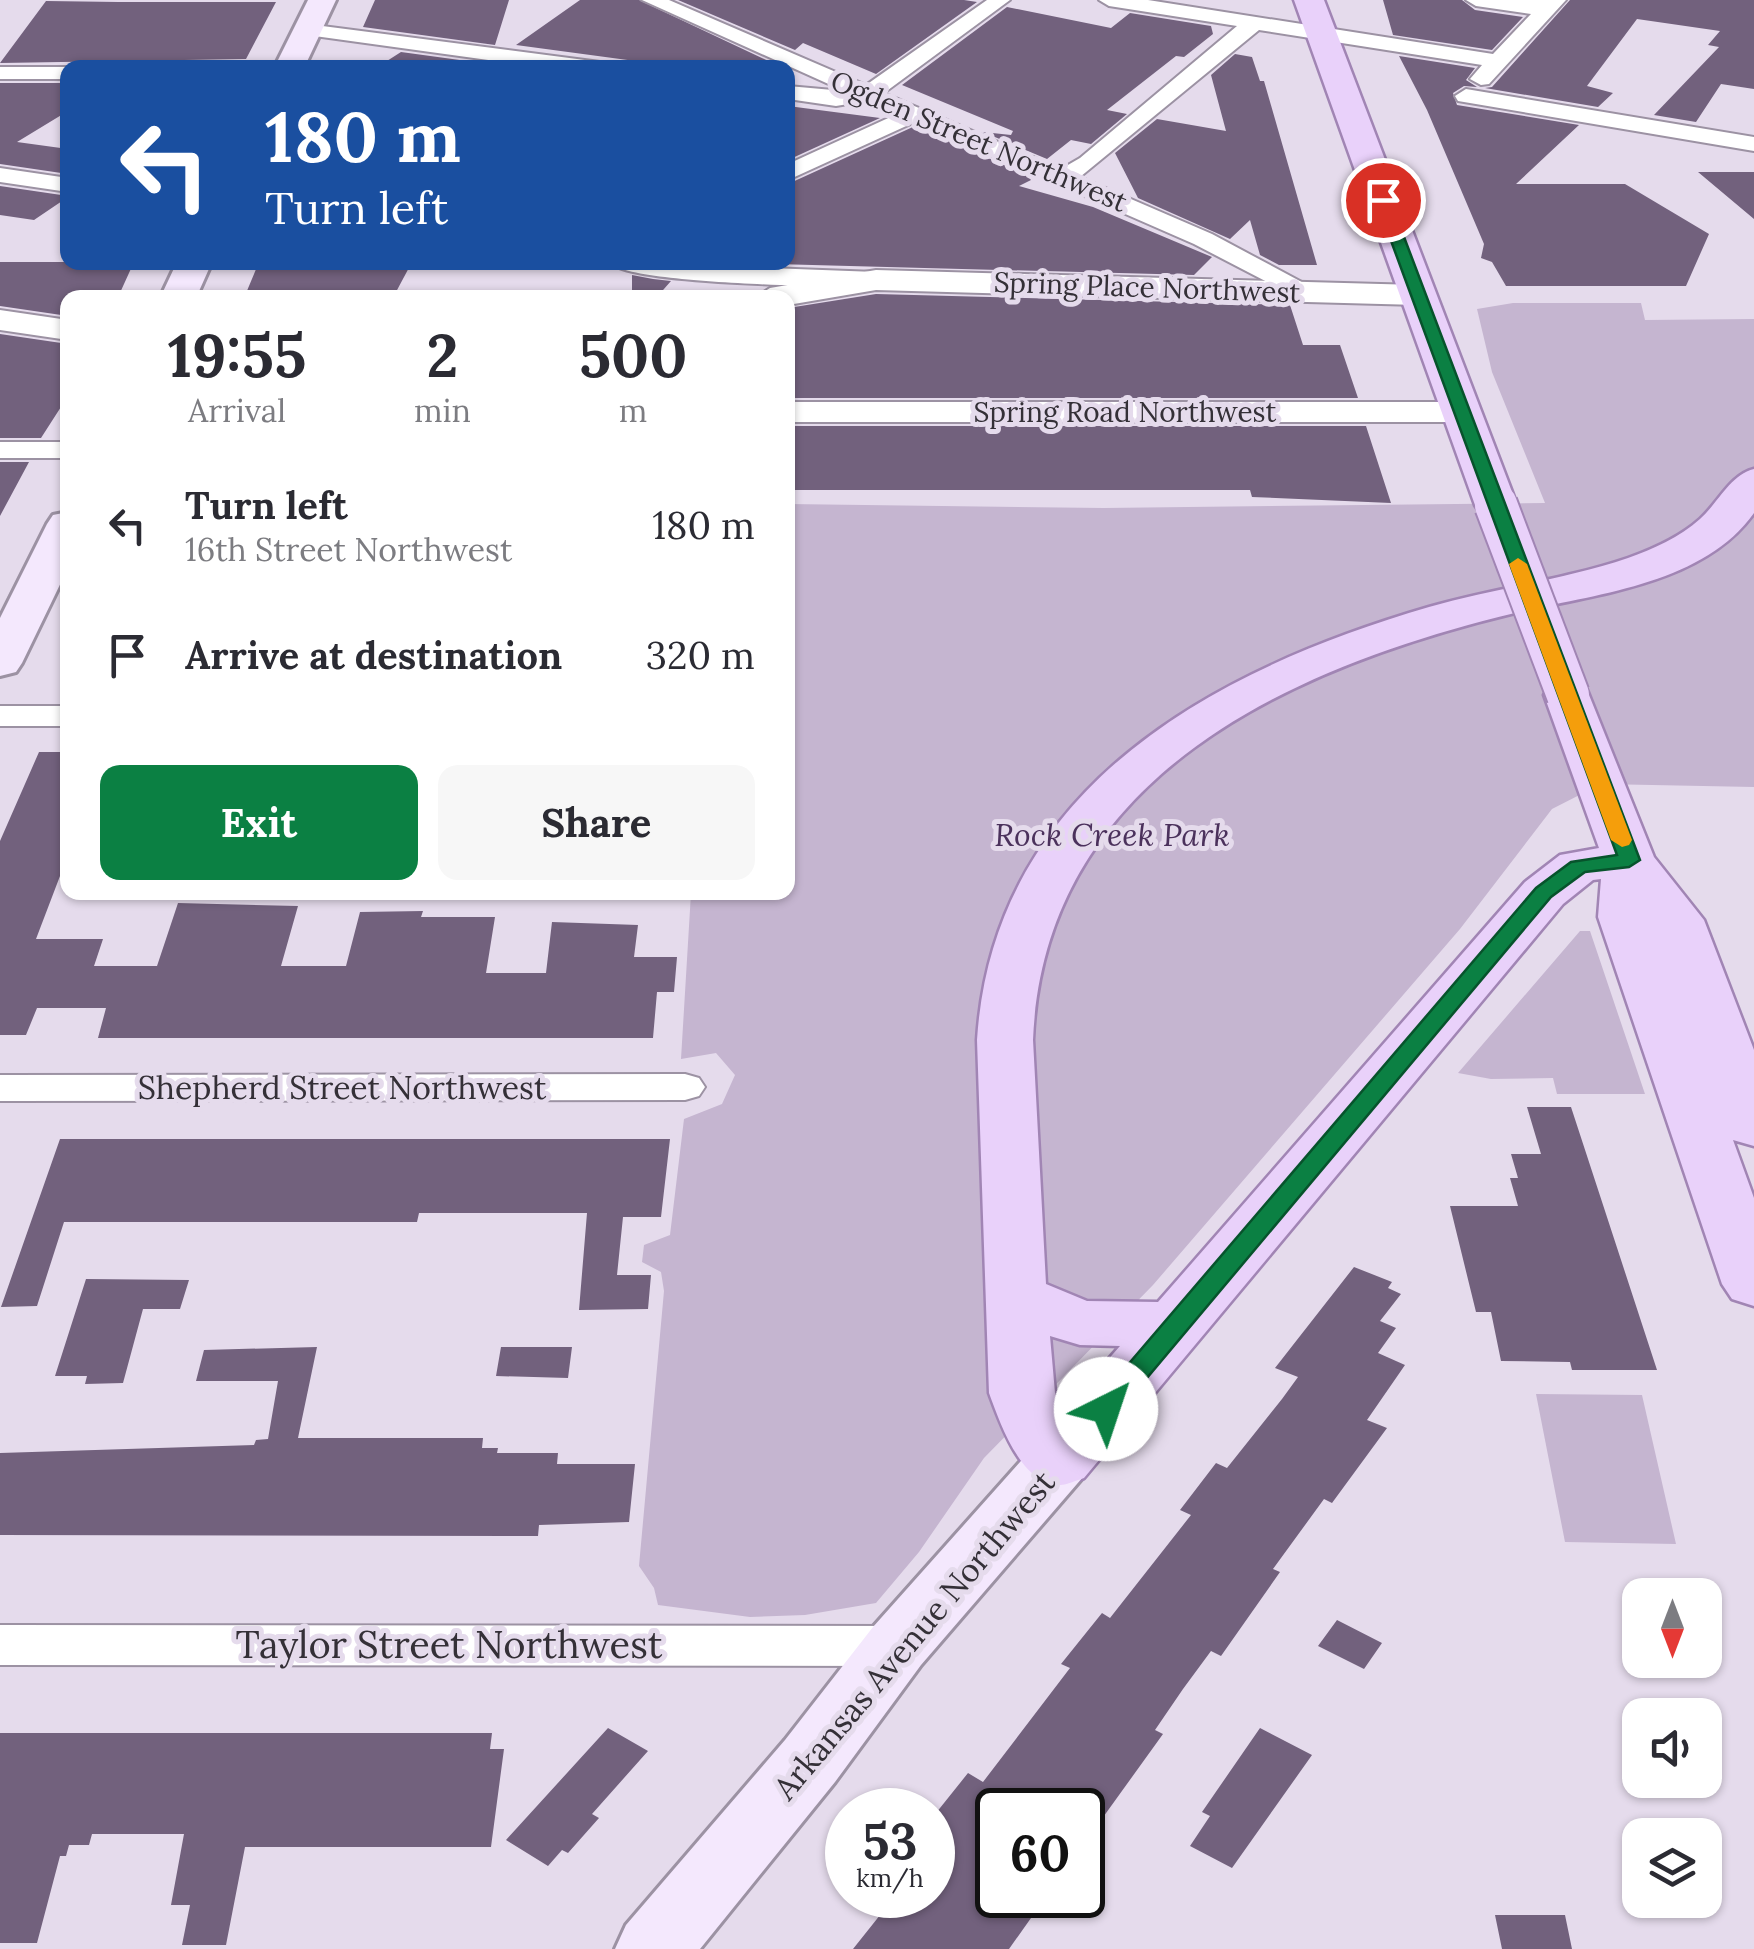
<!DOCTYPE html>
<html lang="en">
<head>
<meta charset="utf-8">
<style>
	:root { --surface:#fff; --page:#f7f7f7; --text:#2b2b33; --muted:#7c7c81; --accent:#0b8043 }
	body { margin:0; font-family:Lora,serif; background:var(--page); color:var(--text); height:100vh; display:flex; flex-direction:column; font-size:38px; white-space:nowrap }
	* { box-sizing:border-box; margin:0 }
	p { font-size:32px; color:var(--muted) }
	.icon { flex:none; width:55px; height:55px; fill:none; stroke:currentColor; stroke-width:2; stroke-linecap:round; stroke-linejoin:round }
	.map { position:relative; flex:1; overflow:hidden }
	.details { position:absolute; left:60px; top:290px; width:735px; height:610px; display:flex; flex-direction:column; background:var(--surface); border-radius:20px; box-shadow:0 2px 8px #0004 }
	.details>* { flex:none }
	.top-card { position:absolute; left:60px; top:60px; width:735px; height:210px; border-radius:20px; box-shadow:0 2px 8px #0004; background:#1a4fa0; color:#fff; overflow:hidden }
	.needle { width:65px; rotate:180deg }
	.fabs { position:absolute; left:1622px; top:1578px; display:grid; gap:20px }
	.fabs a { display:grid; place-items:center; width:100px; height:100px; border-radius:20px; background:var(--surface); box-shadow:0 2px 8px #0004; font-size:50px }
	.speed { position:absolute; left:825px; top:1788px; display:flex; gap:20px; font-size:50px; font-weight:700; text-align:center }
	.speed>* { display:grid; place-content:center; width:130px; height:130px; border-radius:50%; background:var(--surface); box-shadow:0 2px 8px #0004; line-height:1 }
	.speed small { font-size:25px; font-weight:400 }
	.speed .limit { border:5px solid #111; border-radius:15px; background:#fff; color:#111 }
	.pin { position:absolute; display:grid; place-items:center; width:85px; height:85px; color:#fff; margin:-42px; border:5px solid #fff; border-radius:50%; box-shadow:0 2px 10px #0007 }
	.me { position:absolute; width:110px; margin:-55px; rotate:41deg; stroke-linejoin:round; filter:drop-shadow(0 0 8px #0008) }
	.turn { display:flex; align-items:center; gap:35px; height:210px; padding:0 40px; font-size:45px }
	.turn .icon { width:130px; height:130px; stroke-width:2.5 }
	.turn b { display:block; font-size:70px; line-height:85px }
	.eta { display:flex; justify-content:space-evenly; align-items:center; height:170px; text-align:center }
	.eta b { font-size:60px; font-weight:700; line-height:70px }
	.action { display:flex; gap:20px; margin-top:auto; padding:20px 40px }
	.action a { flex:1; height:115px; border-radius:20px; background:var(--accent); color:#fff; font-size:40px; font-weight:700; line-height:115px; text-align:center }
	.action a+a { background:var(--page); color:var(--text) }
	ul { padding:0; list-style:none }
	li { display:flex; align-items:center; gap:30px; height:130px; padding:0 40px }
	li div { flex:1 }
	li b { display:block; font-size:38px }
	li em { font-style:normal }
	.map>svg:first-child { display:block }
</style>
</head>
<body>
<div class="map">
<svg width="1754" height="1949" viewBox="0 0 1754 1949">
	<rect width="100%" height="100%" fill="#e5dbec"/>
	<path fill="#c5b5d0" d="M1513,303H1641L1645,320L1754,319V787L1601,784L1552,809L1460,929L1153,1285L984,1458L919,1552L876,1603L805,1615L750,1617L658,1605L654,1588L639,1566L664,1291L661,1272L642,1262L644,1245L670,1235L684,1119L722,1104L735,1075L716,1053L681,1059L691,893L788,892V504L1104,508L1545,503L1492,372L1477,309Z
		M1580,931H1590L1645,1094H1557L1553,1078L1491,1079L1458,1073Z
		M1536,1394L1642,1395L1676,1544L1565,1542Z"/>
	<path fill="#72617d" d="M375,0H509L495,45L363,27Z
		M580,0H639L777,65L687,68L516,45Z
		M678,0H964L977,2L876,74L803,43L795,50Z
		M1383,0H1462L1475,10L1523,17L1492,50L1393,35Z
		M1570,0H1754V89L1721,84L1696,122L1654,115L1719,47L1708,45L1720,31L1637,19L1587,86L1613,93L1598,107L1485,88L1492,87Z
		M46,1L118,2H276L246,59L0,63Z
		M1007,7L1111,28L1130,13L1211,26L1213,34L1184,57L1176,56L1107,110L1127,114L1091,144L1071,140L1047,159L983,132L1011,135L1013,131L902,85Z
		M401,52L489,64L487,68H376Z
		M1235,54L1252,57L1260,81H1264L1317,265H1279L1260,255L1250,220L1230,239L1138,198L1115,153L1157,119L1226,131L1211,75Z
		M1399,56L1475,68L1466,80L1477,87L1464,86L1453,93L1457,105L1579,125L1516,184H1625L1709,234L1686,286H1506L1492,262L1481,258L1484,244L1427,110Z
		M0,83H68V111L17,142L68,149V174L0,164Z
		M788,106L880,118L788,160Z
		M915,126L1027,175L1031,180L1019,186L1093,207L1212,257L1194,275L775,264L788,262V184Z
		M1698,172H1754V219Z
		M0,186L68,196V197L34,220L0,215Z
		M0,262H134L119,295L68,298V316L0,306Z
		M259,262H412L396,292L365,290L362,298H244Z
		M632,275L653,279L671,281L656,298H632Z
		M876,294L1290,305L1303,345H1340L1358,398H788V308Z
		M0,334L68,344V396L41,438H0Z
		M788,426H1366L1391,503L1252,497L1250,490H788Z
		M0,462H29L0,516Z
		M39,752H68V876H60L36,939H103L94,966H157L178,903L298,906L281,966H346L360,912L423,911L421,917H495L486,973H546L552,922L638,925L634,957H677L674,992H657L653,1038H98L106,1008H37L26,1035H0V841Z
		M1527,1107H1571L1657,1370H1572L1570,1362L1501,1361L1491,1312H1476L1450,1206H1518L1510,1178H1518L1511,1154H1541Z
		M60,1139H670L661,1217H623L617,1275H651L648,1309L579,1310L587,1213H419L417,1222H64L37,1306L1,1307Z
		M1354,1267L1392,1282L1388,1288L1401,1294L1380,1321L1396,1328L1378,1353L1405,1365L1367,1420L1387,1428L1332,1503L1324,1499L1273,1569L1280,1572L1221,1656L1211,1651L1183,1689L1155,1730L1163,1734L1096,1827L1082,1820V1810H998V1895H1026L1016,1909L1031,1918L1009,1949H853L896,1895H932V1818L968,1773L983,1782L1070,1668L1061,1664L1102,1613L1110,1618L1191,1515L1180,1510L1216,1463L1227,1468L1282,1399L1298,1377L1275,1368Z
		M86,1279L189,1280L180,1309H143L123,1383L85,1384L87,1376H55Z
		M317,1347L298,1438H483L482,1448H498L497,1453H558L557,1464H635L629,1522L539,1525L538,1536L0,1535V1453L254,1445L256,1440L268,1439L278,1381H196L204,1350Z
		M501,1347H572L568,1378L496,1376Z
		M1337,1620L1382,1643L1364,1669L1318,1646Z
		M608,1728L648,1751L592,1814L599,1818L568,1853L562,1850L548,1866L506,1840Z
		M1260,1728L1312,1755L1232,1868L1190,1846L1210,1816L1202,1812Z
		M0,1733H492L490,1749H504L491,1847H245L226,1945H182L190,1905H171L184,1834H92L89,1845H69L66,1856H60L37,1943H0Z
		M1495,1915H1565L1572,1949H1502Z"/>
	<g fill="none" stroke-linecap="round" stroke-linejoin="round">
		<g stroke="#9c92a3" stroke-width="4">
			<path id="minor" d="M642,0H669L866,85L987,0H1010L884,93L1061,169L1080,158L1237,26L1109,6L1099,0H1148L1493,54L1531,14L1476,6L1466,0H1566L1489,84L1481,85L1470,79L1482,65L1259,30L1080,177L1212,234L1311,287L1315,292L1311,297L1302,300L1194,244L915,122L788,180V164L897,114L866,101L836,106L788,99V86L844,91Z
				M307,24L600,62L610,68H547L300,34V26Z
				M0,67H68L72,68H68V79H0Z
				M1466,89L1754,137V151L1458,101L1455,96Z
				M0,168L68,178V192L0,182Z
				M608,262L876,272L889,280L876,288C833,286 630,285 608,262Z
				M0,442H68V458H0Z
				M0,706H68V726H0Z
				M685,1074L699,1078L705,1087L699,1096L685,1100L0,1101V1075Z
				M0,1625L897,1626L914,1632L922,1646L914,1660L897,1666L0,1665Z"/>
		</g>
		<g stroke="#9c92a3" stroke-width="4">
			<path id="tertiary" d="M876,270L1418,285L1434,295L1418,305L876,290L788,305V298H754L770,288Z
				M0,310L68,320V340L0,330Z
				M788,402H1462L1474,405L1479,412L1474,419L1462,422H788Z"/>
		</g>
		<g stroke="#9c92a3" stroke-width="6">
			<path id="secondary" d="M308,0H336L304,68H274Z
				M177,262H212L196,298H160Z
				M68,512V568L22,663L16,672L0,676V618L47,524L53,515Z
				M1060,1436L1083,1443L1092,1460L1083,1477L921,1665L835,1782L700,1949H615L626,1925L785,1740L873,1627L1037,1443Z"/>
		</g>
		<g stroke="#a185b4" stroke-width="5">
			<path id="primary" d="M1294,0H1324L1517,505L1511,514L1496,518L1481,514L1475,505Z
				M1754,469V513C1703,585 1594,594 1515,613C1291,667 1044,776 1033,1040L1046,1284L1087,1301L1158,1302L1525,882L1560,855L1599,848L1544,695L1551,685L1568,681L1585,685L1654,857L1704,920L1754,1050V1146L1733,1140L1754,1198V1306L1732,1299L1722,1284L1598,917L1601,879L1593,880L1563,904L1084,1478C1077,1480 1067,1485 1060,1485C1021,1485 1000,1423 989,1393L977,1040C993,788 1213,670 1429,607C1495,588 1563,580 1628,558C1653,549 1680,537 1700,519C1719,502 1730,475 1754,469ZM1050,1336L1080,1345L1120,1346L1062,1412L1055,1393Z"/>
		</g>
		<use href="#minor" fill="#fff" fill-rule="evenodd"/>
		<use href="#tertiary" fill="#fff" fill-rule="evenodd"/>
		<use href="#secondary" fill="#f4e8fd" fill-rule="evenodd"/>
		<use href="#primary" fill="#e9d1fa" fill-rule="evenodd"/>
		<g stroke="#a185b4" stroke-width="46" stroke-linecap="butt">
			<path id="primary-bridge" d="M1496,505L1568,695"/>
		</g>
		<use href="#primary-bridge" stroke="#e9d1fa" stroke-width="42"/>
	</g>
	<path fill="#0b8043" stroke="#07532c" stroke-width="2.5" d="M1383,195L1390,200L1640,860L1629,867L1585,872L1551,897L1115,1416H1096L1092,1409L1096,1402L1536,888L1571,862L1617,855L1376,200Z"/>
	<path fill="#f59e0b" d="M1518,558L1527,564L1632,840L1629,845L1622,847L1611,840L1509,564Z"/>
	<g text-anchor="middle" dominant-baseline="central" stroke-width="10" stroke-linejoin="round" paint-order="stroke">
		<g font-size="28" fill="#343037" stroke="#e5dbec">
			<text transform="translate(979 141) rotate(23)">Ogden Street Northwest</text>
			<text transform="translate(1147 287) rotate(2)">Spring Place Northwest</text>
			<text x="1125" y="412">Spring Road Northwest</text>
		</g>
		<g font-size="32" font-style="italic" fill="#4b315c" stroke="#e5dbec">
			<text x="1112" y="834">Rock Creek Park</text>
		</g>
		<g font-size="32" fill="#343037" stroke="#e5dbec">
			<text x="342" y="1087">Shepherd Street Northwest</text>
			<text transform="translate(914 1635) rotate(-50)">Arkansas Avenue Northwest</text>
		</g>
		<g font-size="38" fill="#343037" stroke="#e5dbec">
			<text x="449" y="1644">Taylor Street Northwest</text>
		</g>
	</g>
</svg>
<div class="fabs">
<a><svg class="needle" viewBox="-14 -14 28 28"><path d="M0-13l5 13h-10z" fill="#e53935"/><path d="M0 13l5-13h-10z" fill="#7c7c81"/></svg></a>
<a><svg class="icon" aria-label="sound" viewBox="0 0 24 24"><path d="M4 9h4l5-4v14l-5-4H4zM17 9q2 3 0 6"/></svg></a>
<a><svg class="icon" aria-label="layers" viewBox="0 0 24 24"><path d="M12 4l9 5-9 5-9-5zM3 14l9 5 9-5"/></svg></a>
</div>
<div class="speed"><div>53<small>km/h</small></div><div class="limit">60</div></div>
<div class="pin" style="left:1383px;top:200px;background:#d93025"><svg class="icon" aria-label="arrive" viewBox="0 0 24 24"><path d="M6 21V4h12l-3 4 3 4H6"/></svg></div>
<svg class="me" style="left:1106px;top:1409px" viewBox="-20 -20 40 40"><circle r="19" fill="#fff"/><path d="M0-13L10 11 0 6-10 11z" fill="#0b8043"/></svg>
<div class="top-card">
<div class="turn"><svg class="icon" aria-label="left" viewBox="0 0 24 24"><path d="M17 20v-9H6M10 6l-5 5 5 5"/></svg><div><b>180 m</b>Turn left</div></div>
</div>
<section class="details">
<div class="eta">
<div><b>19:55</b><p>Arrival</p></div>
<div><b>2</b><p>min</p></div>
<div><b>500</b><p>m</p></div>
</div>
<ul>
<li><svg class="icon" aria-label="left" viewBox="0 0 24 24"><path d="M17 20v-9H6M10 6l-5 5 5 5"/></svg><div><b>Turn left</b><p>16th Street Northwest</p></div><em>180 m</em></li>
<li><svg class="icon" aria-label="arrive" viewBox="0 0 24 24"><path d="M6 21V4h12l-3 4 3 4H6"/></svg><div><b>Arrive at destination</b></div><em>320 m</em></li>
</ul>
<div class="action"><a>Exit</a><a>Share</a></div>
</section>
</div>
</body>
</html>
